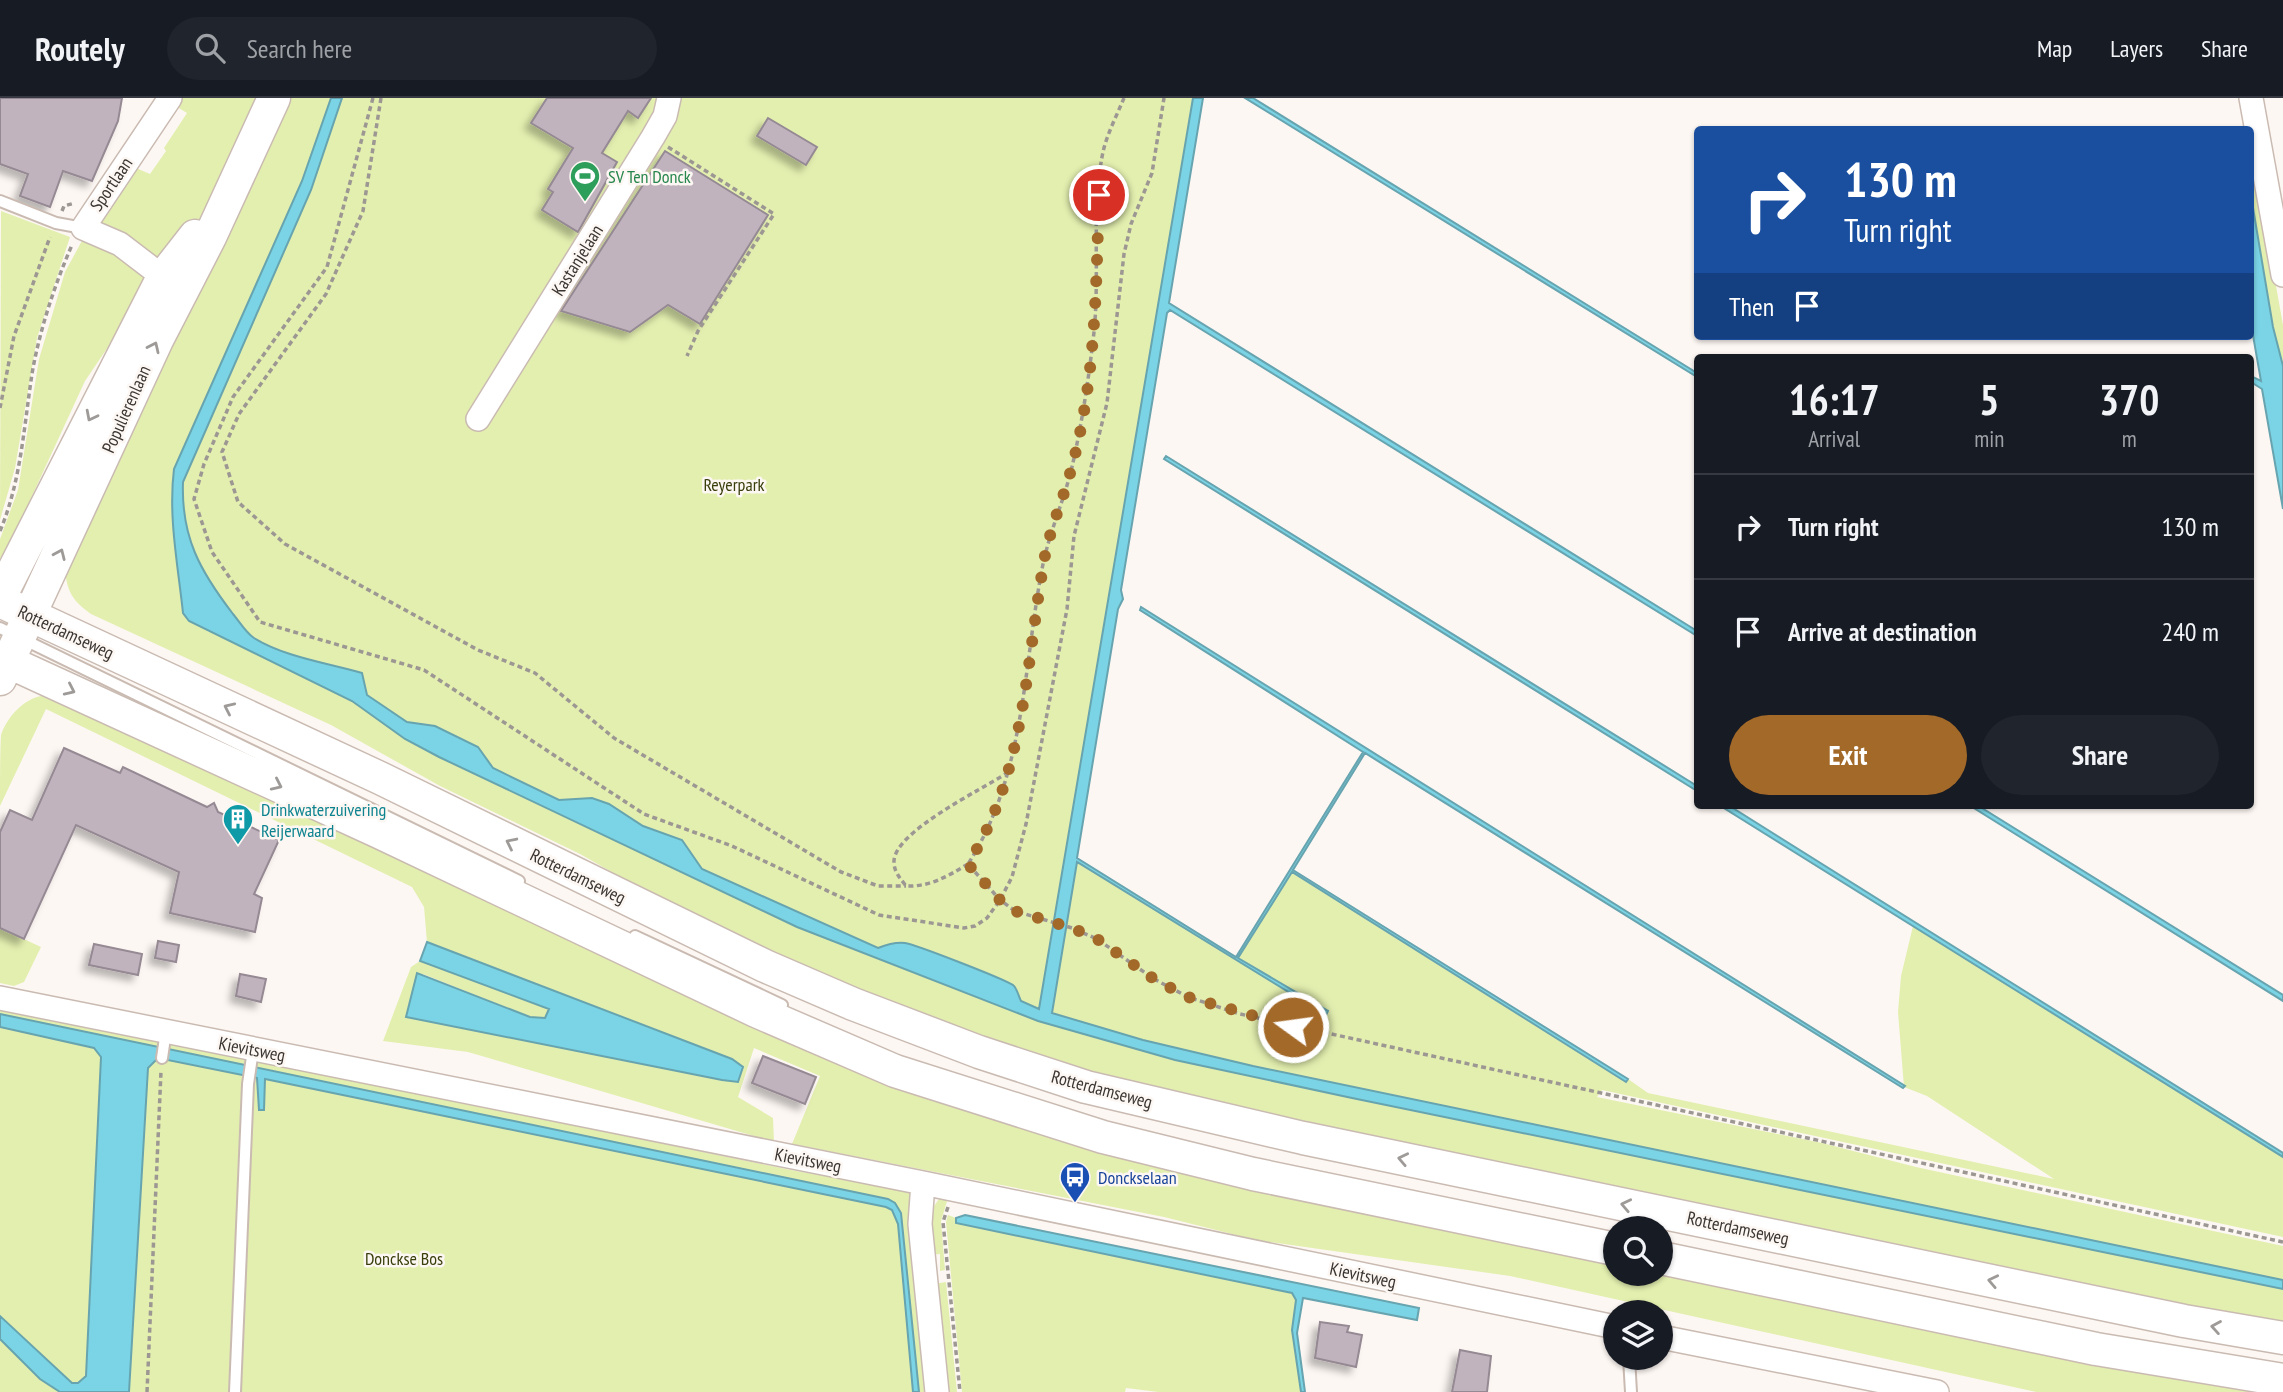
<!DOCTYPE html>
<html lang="en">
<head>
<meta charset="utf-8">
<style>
	:root { --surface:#171b24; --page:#20242c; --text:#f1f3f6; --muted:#9ea1a6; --line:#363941; --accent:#a36929 }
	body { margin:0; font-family:"PT Sans Narrow",sans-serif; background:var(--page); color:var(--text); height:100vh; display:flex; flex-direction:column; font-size:26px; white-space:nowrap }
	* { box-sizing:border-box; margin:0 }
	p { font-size:23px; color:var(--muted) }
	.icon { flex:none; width:38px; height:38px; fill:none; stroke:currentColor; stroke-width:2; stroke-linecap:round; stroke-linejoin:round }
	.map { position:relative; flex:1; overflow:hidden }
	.sheet { position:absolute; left:1694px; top:256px; width:560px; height:455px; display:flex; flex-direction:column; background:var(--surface); border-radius:7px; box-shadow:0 2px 5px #0004 }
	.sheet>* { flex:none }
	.top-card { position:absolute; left:1694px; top:28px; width:560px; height:214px; border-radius:7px; box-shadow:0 2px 5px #0004; background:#1a4fa0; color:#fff; overflow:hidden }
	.tools { position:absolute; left:1603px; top:1118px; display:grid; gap:14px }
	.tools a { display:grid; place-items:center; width:70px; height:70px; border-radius:50%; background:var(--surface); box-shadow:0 2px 5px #0004; font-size:35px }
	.pin { position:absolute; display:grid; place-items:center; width:60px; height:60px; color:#fff; margin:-30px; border:4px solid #fff; border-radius:50%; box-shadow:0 2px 7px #0007 }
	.me { position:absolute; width:77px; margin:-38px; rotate:284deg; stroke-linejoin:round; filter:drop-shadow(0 0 5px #0008) }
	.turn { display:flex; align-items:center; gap:24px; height:147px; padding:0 35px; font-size:32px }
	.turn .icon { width:91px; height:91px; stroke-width:2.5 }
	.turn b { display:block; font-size:49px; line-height:60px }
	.then { display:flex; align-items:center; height:66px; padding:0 35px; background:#0003; gap:14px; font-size:26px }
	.eta { display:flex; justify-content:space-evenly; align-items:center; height:119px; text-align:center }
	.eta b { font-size:42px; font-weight:600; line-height:49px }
	.cta { display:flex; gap:14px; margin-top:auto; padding:14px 35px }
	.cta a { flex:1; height:80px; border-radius:42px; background:var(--accent); color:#fff; font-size:28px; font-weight:600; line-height:80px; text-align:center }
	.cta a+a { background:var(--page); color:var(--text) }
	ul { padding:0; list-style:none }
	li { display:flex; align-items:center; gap:21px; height:105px; padding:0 35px; border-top:2px solid var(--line) }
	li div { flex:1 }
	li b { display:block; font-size:26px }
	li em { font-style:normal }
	header { display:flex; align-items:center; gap:42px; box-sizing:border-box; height:98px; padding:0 35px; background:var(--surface); border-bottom:2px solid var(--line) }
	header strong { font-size:33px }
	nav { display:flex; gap:38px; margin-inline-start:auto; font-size:24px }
	.search { width:490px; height:63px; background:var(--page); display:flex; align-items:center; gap:18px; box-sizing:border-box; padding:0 24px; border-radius:38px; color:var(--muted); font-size:26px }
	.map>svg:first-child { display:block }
</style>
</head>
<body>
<header>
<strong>Routely</strong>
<div class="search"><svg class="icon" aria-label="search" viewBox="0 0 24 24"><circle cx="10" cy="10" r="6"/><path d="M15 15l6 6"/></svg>Search here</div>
<nav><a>Map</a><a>Layers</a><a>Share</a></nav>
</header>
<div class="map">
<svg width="2283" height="1294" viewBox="0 0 2283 1294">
	<defs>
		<filter id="shadow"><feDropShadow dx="-6" dy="6" stdDeviation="3.5" flood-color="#0004"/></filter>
	</defs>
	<rect width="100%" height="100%" fill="#fdf7f3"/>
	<path fill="#e3efaf" d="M179,0H262L204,116L173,159L159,163L99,125L136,70L150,76L166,53L164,50L187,15L177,9Z
		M284,0H1195L1063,775L1077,764L1249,870L1251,867L1238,860L1291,774L1625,984L1628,981L1648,995L2054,1081L1927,998L1904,989L1898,914L1901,878L1913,828L2283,1059V1139L1602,992L1597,999L1822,1045L1916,1069L2283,1148V1182L1570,1034L1562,1043L2283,1191V1232L1202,1007L965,938L714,832L580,756L440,688L331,627L91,516C73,503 67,494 65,472Z
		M2250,42L2283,227V268C2264,195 2251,118 2250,42Z
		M1,113L70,139L37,240L15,370L0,422Z
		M84,139L99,143L146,177V193L85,283L9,448L0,460V441L18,392L39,261L65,174Z
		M48,597L859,968L1615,1155V1176H1661L2283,1294H2036L1510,1178L1256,1142L1164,1119L792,1046L820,978L754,950L738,999L773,1020L774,1044L468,954L383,943L411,869L420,863L549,911L545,920L530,919L423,876L407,919L722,982L732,961L427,844L424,809L412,789L46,611L0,708C0,690 0,652 1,637C8,617 26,598 48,597Z
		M0,830L41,849L24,884L14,888L0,885Z
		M0,908L157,941L159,950L0,916Z
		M0,929L94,950L101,959L86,1278L78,1285H72L0,1218Z
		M172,944L245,959V968L169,952Z
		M158,959L257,980L259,1011L264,1012L265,981L886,1109L892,1112L898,1126L914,1294H129L148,970Z
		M259,962L796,1073L909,1092L930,1294H919L901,1115L895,1105L888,1101L256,970Z
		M941,1098L948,1100L941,1123L945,1172L940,1173V1156L931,1157L930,1114Z
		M948,1117L956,1120V1125L1292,1195L1296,1202L1292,1232L1301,1294H1158L1126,1290L1125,1294H962L946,1124Z
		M946,1184L957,1294H945L934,1186Z
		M0,1241L40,1281L60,1294H0Z"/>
	<path fill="#7ad4e5" stroke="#67a4af" stroke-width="2" d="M331,0H342L311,92L183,384C181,439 200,473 233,516C239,523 246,535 254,540C285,559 327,565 362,575L367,597L407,624L435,628L478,649L493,670L559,702L592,700L609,706L643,728L682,742L702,771L878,850C888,846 895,844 905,845C914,846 1010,883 1014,888C1017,891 1019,899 1021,903L1039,911L1193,0H1203L1169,205L1697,533V538L1170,212L1167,215L1121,492L1123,501L1118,511L1077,760L1236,859L1363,654L1140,512L1141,509L1905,988L1903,990L1365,655L1293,772L1628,981L1626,984L1292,774L1238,860L1328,913L1326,917L1077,764L1052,915L1143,942L1253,968L2283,1182V1191L1352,1000L1175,962L1038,923L797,829L439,659L405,641L352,603L189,523L183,515C178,468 168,418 174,371L302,83Z
		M1245,0H1253L1697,275V279Z
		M2250,92L2273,229L2283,268V411L2262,291L2251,284V278L2261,283L2251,226Z
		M1166,358L1697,688V693L1164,361Z
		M1719,707H1728L2283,1055V1059Z
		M1969,707H1977L2283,897V903Z
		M427,844L732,961L743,969L738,984L722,982L406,919L417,875L530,919L545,920L549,911L420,863Z
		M0,916L888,1101L895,1105L901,1115L919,1294H913L898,1126L892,1112L886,1109L265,981L264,1012H259L257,980L158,960L148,970L129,1294H60L40,1281L0,1241V1218L72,1285H78L86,1278L101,959L94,950L0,929Z
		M965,1117L1419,1210L1417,1222L1303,1200L1297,1235L1305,1294H1301L1292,1232L1296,1202L1292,1195L956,1125V1120Z"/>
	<path fill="#c0b3be" stroke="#958993" stroke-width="2" filter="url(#shadow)" d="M0,0H122L118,23L92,83L63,73L50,109L20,98L28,76L0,66Z
		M547,0H651L638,20L628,13L602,55L617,64L578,134L542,112L553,94L548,91L573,50L531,25Z
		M768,20L817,49L806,67L757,38Z
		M665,53L768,117L700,226L668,207L630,234L561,213Z
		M64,650L120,675L123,669L207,709L214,705L218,714L279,742L254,796L262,800L255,834L170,815L179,774L76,727L24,841L0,830V734L10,712L32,722Z
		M158,843L179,847L176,864L155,860Z
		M94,846L142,856L138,877L89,867Z
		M240,876L266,881L261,904L236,898Z
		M763,958L816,979L805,1006L752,985Z
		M1320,1224L1349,1228L1347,1234L1362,1237L1356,1269L1315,1260Z
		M1460,1252L1491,1258L1487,1294H1452Z"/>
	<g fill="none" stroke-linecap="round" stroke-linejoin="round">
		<g stroke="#cabbb2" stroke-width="14">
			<path id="lane" d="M0,103L56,125L83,130
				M0,530L519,783
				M635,838L782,907
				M162,960L166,933
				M1629,1260L1631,1294
				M235,1294L248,986L253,952"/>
		</g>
		<g stroke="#cabbb2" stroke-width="26">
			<path id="street" d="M2251,0L2283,177
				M163,179L120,146L83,130L170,0
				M478,321L653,39L665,18L669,0
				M0,900L923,1085L1615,1229
				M923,1085L920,1126L937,1294
				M1661,1239L1937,1294"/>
		</g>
		<g stroke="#cabbb2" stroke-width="35">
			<path id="secondary" d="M0,499L163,179L195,138
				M0,503L380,680L765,868L853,906L979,954L1086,989L1303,1040L2184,1223L2283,1240
				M0,560L379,734L756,913L895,973L1103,1039L1253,1076L1615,1151
				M0,581L157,242L210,139L274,0
				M1661,1160L2096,1251L2283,1282"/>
		</g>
		<path stroke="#9d9793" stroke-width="3.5" stroke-dasharray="5 3.5" stroke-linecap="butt" d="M373,0L327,169L233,299L204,366L194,401L212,454L260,524L424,572L644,716L732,748L879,817L964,830L975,828L987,820L1000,802L1012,779L1026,726L1067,511L1074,438L1107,305L1124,156L1131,126L1152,75L1164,0
			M381,0L363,113L326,196L239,316L222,354L238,404L285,446L478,552L535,575L614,640L841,774L878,788H906
			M1124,0C1117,17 1107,36 1103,54C1091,112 1100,174 1094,234C1089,279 1082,325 1072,369C1064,402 1050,433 1043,466C1023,567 1026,676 968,766L1000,802L1015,813L1072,830L1097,841L1154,881L1188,899L1240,916L2283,1144
			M668,49L774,116L698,233L687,258
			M62,113L64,108L75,105
			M0,310L14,238L50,139
			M0,433C22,381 24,324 33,270C41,228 55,186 72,147
			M968,766C948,778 930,789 906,788C900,780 894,774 894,764C893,734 983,691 1007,675
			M948,1109L943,1124L960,1294
			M147,1294L161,973"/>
		<use href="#lane" stroke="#fff" stroke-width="10"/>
		<use href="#street" stroke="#fff" stroke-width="23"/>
		<use href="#secondary" stroke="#fff" stroke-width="32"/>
	</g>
	<defs><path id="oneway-chevron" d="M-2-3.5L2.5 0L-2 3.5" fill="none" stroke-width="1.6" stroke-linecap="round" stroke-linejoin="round" transform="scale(1.75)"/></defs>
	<g stroke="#9d9a98">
		<use href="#oneway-chevron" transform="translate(154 249) rotate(-65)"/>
		<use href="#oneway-chevron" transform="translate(91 318) rotate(117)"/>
		<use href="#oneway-chevron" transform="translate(60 456) rotate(-66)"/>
		<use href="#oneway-chevron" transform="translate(70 592) rotate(25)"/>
		<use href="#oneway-chevron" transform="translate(229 610) rotate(-155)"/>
		<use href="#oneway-chevron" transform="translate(277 687) rotate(25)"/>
		<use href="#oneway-chevron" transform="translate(511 745) rotate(-154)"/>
		<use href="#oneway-chevron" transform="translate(1403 1061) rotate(-168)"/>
		<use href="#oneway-chevron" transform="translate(1626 1107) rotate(-168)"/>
		<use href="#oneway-chevron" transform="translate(1993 1183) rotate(-168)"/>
		<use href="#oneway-chevron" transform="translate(2216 1229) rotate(-170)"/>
	</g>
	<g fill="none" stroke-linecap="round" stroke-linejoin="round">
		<path stroke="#a36929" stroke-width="12" stroke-dasharray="0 21.6" d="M1099,97C1096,189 1096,283 1071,372C1062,405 1048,435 1043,469C1026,569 1024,678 968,766L1000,802L1015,813L1072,830L1097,841L1154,881L1188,899L1293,929"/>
	</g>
	<defs>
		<g id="stadium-pin" transform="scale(1.575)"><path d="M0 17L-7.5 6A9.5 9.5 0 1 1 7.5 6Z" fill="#2e9e5b" stroke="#fdf7f3"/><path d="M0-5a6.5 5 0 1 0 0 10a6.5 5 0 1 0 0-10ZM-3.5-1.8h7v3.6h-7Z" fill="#fff"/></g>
		<g id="building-pin" transform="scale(1.575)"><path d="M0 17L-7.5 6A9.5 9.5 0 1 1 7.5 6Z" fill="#0f9aa8" stroke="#fdf7f3"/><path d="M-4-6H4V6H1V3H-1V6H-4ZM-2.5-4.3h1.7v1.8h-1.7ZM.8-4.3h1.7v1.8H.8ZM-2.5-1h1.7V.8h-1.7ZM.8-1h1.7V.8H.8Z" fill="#fff"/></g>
		<g id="bus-pin" transform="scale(1.575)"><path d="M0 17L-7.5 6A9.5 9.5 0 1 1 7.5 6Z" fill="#1a4fb4" stroke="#fdf7f3"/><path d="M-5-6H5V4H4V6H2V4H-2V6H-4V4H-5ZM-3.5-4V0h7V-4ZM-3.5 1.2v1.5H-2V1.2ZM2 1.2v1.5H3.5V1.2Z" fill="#fff"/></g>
	</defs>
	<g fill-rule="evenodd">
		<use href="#stadium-pin" x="585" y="78"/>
		<use href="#building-pin" x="238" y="721"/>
		<use href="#bus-pin" x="1075" y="1079"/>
	</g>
	<g text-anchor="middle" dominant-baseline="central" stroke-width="5" stroke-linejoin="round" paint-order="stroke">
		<g font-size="18" fill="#27864d" stroke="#fdf7f3" text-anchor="start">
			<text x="608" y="78">SV Ten Donck</text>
		</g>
		<g font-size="18" fill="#3b3531" stroke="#fdf7f3">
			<text transform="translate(111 86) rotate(-56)">Sportlaan</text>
			<text transform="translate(577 162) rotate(-58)">Kastanjelaan</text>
			<text transform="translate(126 311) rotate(-66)">Populierenlaan</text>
			<text transform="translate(66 534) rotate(25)">Rotterdamseweg</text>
			<text transform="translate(578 778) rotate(26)">Rotterdamseweg</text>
			<text transform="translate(252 951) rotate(11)">Kievitsweg</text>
			<text transform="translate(1102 991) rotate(15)">Rotterdamseweg</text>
			<text transform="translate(808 1062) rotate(11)">Kievitsweg</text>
			<text transform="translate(1738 1130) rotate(12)">Rotterdamseweg</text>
			<text transform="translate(1363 1177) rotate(12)">Kievitsweg</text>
		</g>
		<g font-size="18" fill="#383f0b" stroke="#fdf7f3">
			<text x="734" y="386">Reyerpark</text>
			<text x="404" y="1160">Donckse Bos</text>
		</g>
		<g font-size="18" fill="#0d838f" stroke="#fdf7f3" text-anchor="start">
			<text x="261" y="711">Drinkwaterzuivering<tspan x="261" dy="21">Reijerwaard</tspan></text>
		</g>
		<g font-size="18" fill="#164399" stroke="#fdf7f3" text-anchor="start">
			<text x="1098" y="1079">Donckselaan</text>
		</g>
	</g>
</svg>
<div class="tools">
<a><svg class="icon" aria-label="search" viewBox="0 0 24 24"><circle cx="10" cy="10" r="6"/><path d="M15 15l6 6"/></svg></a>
<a><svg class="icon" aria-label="layers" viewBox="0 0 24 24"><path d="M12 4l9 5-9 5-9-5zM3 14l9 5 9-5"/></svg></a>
</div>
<div class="pin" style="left:1099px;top:97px;background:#d93025"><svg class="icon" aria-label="arrive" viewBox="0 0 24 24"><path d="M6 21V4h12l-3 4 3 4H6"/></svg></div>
<svg class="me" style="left:1293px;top:929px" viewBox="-20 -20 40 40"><circle r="17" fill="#a36929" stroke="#fff" stroke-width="3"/><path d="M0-11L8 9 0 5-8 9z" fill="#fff"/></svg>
<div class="top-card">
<div class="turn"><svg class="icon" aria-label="right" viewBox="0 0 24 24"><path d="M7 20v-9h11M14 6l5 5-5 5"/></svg><div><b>130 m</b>Turn right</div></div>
<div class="then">Then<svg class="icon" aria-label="arrive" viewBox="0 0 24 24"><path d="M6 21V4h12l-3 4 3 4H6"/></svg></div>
</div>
<section class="sheet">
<div class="eta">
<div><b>16:17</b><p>Arrival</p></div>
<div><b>5</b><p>min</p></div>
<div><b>370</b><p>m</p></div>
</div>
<ul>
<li><svg class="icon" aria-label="right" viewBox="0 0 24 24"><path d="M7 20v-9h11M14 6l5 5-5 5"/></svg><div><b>Turn right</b></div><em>130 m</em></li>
<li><svg class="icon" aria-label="arrive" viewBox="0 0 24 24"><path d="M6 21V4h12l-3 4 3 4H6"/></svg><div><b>Arrive at destination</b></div><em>240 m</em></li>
</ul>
<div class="cta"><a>Exit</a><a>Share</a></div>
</section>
</div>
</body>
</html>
